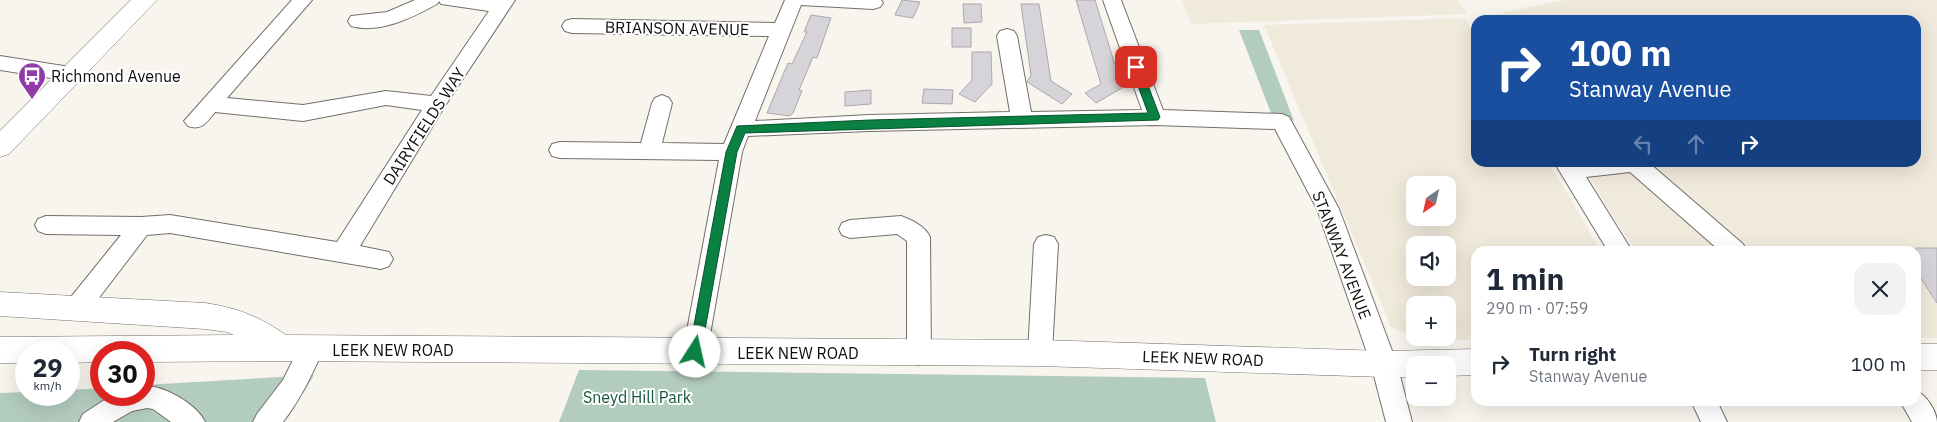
<!DOCTYPE html>
<html lang="en">
<head>
<meta charset="utf-8">
<style>
	:root { --surface:#fff; --page:#f2f2f3; --text:#1f2937; --muted:#747a83 }
	body { margin:0; font-family:"IBM Plex Sans",sans-serif; background:var(--page); color:var(--text); height:100vh; display:flex; flex-direction:column; font-size:19px; white-space:nowrap }
	* { box-sizing:border-box; margin:0 }
	p { font-size:16px; color:var(--muted) }
	.icon { flex:none; width:28px; height:28px; fill:none; stroke:currentColor; stroke-width:2; stroke-linecap:round; stroke-linejoin:round }
	.map { position:relative; flex:1; overflow:hidden }
	.drawer { position:absolute; left:1471px; top:246px; width:450px; height:160px; display:flex; flex-direction:column; background:var(--surface); border-radius:15px; box-shadow:0 5px 20px #0002 }
	.drawer>* { flex:none }
	.guide { position:absolute; left:1471px; top:15px; width:450px; height:152px; border-radius:15px; box-shadow:0 5px 20px #0002; background:#1a4fa0; color:#fff; overflow:hidden }
	.needle { width:32px; rotate:214deg }
	.fabs { position:absolute; left:1406px; top:176px; display:grid; gap:10px }
	.fabs a { display:grid; place-items:center; width:50px; height:50px; border-radius:10px; background:var(--surface); box-shadow:0 5px 20px #0002; font-size:25px }
	.speed { position:absolute; left:15px; top:341px; display:flex; gap:10px; font-size:25px; font-weight:700; text-align:center }
	.speed>* { display:grid; place-content:center; width:65px; height:65px; border-radius:50%; background:var(--surface); box-shadow:0 5px 20px #0002; line-height:1 }
	.speed small { font-size:12px; font-weight:400 }
	.speed .limit { border:8px solid #d22; background:#fff; color:#111 }
	.pin { position:absolute; display:grid; place-items:center; width:42px; height:42px; color:#fff; margin:-21px; border-radius:10px; box-shadow:0 2px 8px #0006 }
	.me { position:absolute; width:55px; margin:-28px; rotate:10deg; stroke-linejoin:round; filter:drop-shadow(0 0 4px #0008) }
	.turn { display:flex; align-items:center; gap:18px; height:105px; padding:0 15px; font-size:22px }
	.turn .icon { width:65px; height:65px; stroke-width:2.5 }
	.turn b { display:block; font-size:35px; line-height:42px }
	.lanes { display:flex; align-items:center; height:48px; padding:0 15px; background:#0003; justify-content:center; gap:25px; direction:ltr }
	.lanes .off { opacity:.35 }
	.round { display:grid; place-items:center; flex:none; width:52px; height:52px; border-radius:15px; background:var(--page) }
	.summary { display:flex; align-items:center; justify-content:space-between; height:85px; padding:0 15px }
	h1 { font-size:30px; font-weight:700; line-height:38px }
	ul { padding:0; list-style:none }
	li { display:flex; align-items:center; gap:15px; height:65px; padding:0 15px }
	li div { flex:1 }
	li b { display:block; font-size:19px }
	li em { font-style:normal }
	.map>svg:first-child { display:block }
</style>
</head>
<body>
<div class="map">
<svg width="1937" height="422" viewBox="0 0 1937 422">
	<rect width="100%" height="100%" fill="#f8f5ee"/>
	<path fill="#f0eadc" fill-rule="evenodd" d="M1182,0H1458L1467,14L1191,24Z
		M1562,0H1937V338H1916V251H1635L1580,163L1916,162V20H1490L1488,16Z
		M1465,18L1476,38V162L1549,163L1601,251H1476V340H1421L1415,338H1448V305H1415V337L1391,327L1264,25ZM1415,185H1448V218H1415ZM1415,245H1448V278H1415Z"/>
	<path fill="#b2ccbe" d="M1239,30H1259L1294,121L1271,113Z
		M579,370L1205,378L1216,422H559Z
		M314,375L304,392L277,422H0V393L26,392V395H69V390L101,388V395H144V385Z"/>
	<path fill="#d6d3d9" stroke="#aba8ae" d="M902,0L920,2L913,18L895,15Z
		M1076,0H1095L1122,88L1096,103L1085,93L1101,84Z
		M963,4H981L982,22L964,23Z
		M1021,4H1039L1051,81L1072,94L1062,104L1027,82L1031,75Z
		M811,15L831,18L817,58L813,57L799,90L802,91L793,113L790,116L767,113L788,63L792,64L807,32H804Z
		M952,28H971V47H952Z
		M972,52H991L992,84L975,102L959,94L972,80Z
		M924,89L953,90L952,104L922,103Z
		M871,90V104L845,106V92Z
		M1916,248H1937V303L1916,271Z"/>
	<g fill="none" stroke-linecap="round" stroke-linejoin="round">
		<g stroke="#73706a" stroke-width="2">
			<path id="minor" d="M292,0H312L227,98L303,105L386,91L431,96L489,11L441,4L439,1L437,4C412,18 379,34 351,26L348,21L351,16L387,12L415,0H515L443,109L360,246L389,252L393,259L389,266L381,269L170,233L147,235L85,316L76,319L67,316L64,309L67,302L121,235L46,234L38,231L35,225L38,219L46,216L141,217L170,215L337,242L422,110L386,105L303,121L215,112C207,122 202,131 188,126L184,121Z
				M785,0H881L883,3L880,7L873,9L801,5L755,121L869,115L1010,112L997,36L1000,31L1007,29L1014,31L1017,36L1031,112L1142,110L1103,0H1121L1163,110L1282,114L1289,117L1339,209L1397,364L1412,422H1386L1371,364L1317,209L1275,129L1155,125L869,131L748,136L742,152L707,352L704,360L695,363L686,360L683,352L719,160L560,158L552,156L549,150L552,144L560,142L641,143L652,103L655,98L662,95L669,98L672,103L662,143L724,144L769,36L572,33L565,31L562,26L565,21L572,19L775,23Z
				M0,56L70,67L77,69L80,74L77,79L70,81L0,70Z
				M1554,162H1648L1743,244L1747,251H1720L1630,172L1586,177L1632,251H1608Z
				M901,216C912,220 925,226 930,237L931,354L928,362L919,365L910,362L907,354V241L897,234L850,238L842,235L839,229L842,223L850,220Z
				M1046,235L1054,237L1058,244L1052,353L1049,361L1040,364L1031,361L1028,353L1034,244L1038,237Z
				M311,339L320,342L323,350C312,375 300,400 283,422H253L257,414L283,380L302,342Z
				M144,386C163,385 197,404 205,422H171L153,409L147,408L132,411L113,422H79L83,414L112,395H144Z
				M1916,391C1926,394 1937,412 1937,422H1912L1900,401H1916Z
				M1691,401H1717L1727,422H1701Z"/>
		</g>
		<g stroke="#73706a" stroke-width="1">
			<path id="major" d="M131,0H157L9,154L0,157V131Z"/>
		</g>
		<g stroke="#73706a" stroke-width="1">
			<path id="highway" d="M0,292L205,303C238,308 258,316 286,335L1040,340L1384,351L1476,349V375L1448,376V365H1415V377H1384L1040,366L281,361L144,362V352H101V362L69,363V352H26V363H0V337L234,335L227,332L205,329L0,316Z
				M1916,344H1937V370H1916Z"/>
		</g>
		<use href="#minor" fill="#fff" fill-rule="evenodd"/>
		<use href="#major" fill="#fff" fill-rule="evenodd"/>
		<use href="#highway" fill="#fff" fill-rule="evenodd"/>
	</g>
	<path fill="#0b8043" stroke="#07532c" d="M1136,63L1141,67L1160,117L1158,120L745,133L737,152L701,352L700,356L695,357L691,356L689,352L726,152L737,126L870,120L1148,113L1131,67Z"/>
	<defs>
		<g id="bus-pin" transform="scale(1.4375)"><path d="M0 17L-7.5 6A9.5 9.5 0 1 1 7.5 6Z" fill="#903aa8" stroke="#fff"/><path d="M-5-6H5V4H4V6H2V4H-2V6H-4V4H-5ZM-3.5-4V0h7V-4ZM-3.5 1.2v1.5H-2V1.2ZM2 1.2v1.5H3.5V1.2Z" fill="#fff"/></g>
	</defs>
	<g fill-rule="evenodd">
		<use href="#bus-pin" x="32" y="76"/>
	</g>
	<g text-anchor="middle" dominant-baseline="central" stroke-width="4" stroke-linejoin="round" paint-order="stroke">
		<g font-size="16" fill="#0e0d0b" stroke="#fff">
			<text transform="translate(677 28) rotate(1)">BRIANSON AVENUE</text>
			<text transform="translate(424 126) rotate(-57)">DAIRYFIELDS WAY</text>
			<text transform="translate(1342 255) rotate(69)">STANWAY AVENUE</text>
			<text x="393" y="350">LEEK NEW ROAD</text>
			<text x="798" y="353">LEEK NEW ROAD</text>
			<text transform="translate(1203 358) rotate(2)">LEEK NEW ROAD</text>
		</g>
		<g font-size="16" fill="#0e0d0b" stroke="#fff" text-anchor="start">
			<text x="51" y="76">Richmond Avenue</text>
		</g>
		<g font-size="16" fill="#14573c" stroke="#fff">
			<text x="637" y="397">Sneyd Hill Park</text>
		</g>
	</g>
</svg>
<div class="fabs">
<a><svg class="needle" viewBox="-14 -14 28 28"><path d="M0-13l5 13h-10z" fill="#e53935"/><path d="M0 13l5-13h-10z" fill="#747a83"/></svg></a>
<a><svg class="icon" aria-label="sound" viewBox="0 0 24 24"><path d="M4 9h4l5-4v14l-5-4H4zM17 9q2 3 0 6"/></svg></a>
<a>+</a>
<a>−</a>
</div>
<div class="speed"><div>29<small>km/h</small></div><div class="limit">30</div></div>
<div class="pin" style="left:1136px;top:67px;background:#d93025"><svg class="icon" aria-label="arrive" viewBox="0 0 24 24"><path d="M6 21V4h12l-3 4 3 4H6"/></svg></div>
<svg class="me" style="left:695px;top:352px" viewBox="-20 -20 40 40"><circle r="19" fill="#fff"/><path d="M0-13L10 11 0 6-10 11z" fill="#0b8043"/></svg>
<div class="guide">
<div class="turn"><svg class="icon" aria-label="right" viewBox="0 0 24 24"><path d="M7 20v-9h11M14 6l5 5-5 5"/></svg><div><b>100 m</b>Stanway Avenue</div></div>
<div class="lanes"><svg class="icon off" aria-label="left" viewBox="0 0 24 24"><path d="M17 20v-9H6M10 6l-5 5 5 5"/></svg><svg class="icon off" aria-label="ahead" viewBox="0 0 24 24"><path d="M12 20V5M6 11l6-6 6 6"/></svg><svg class="icon" aria-label="right" viewBox="0 0 24 24"><path d="M7 20v-9h11M14 6l5 5-5 5"/></svg></div>
</div>
<section class="drawer">
<div class="summary"><div><h1>1 min</h1><p>290 m · 07:59</p></div><a class="round"><svg class="icon" aria-label="close" viewBox="0 0 24 24"><path d="M6 6l12 12M18 6L6 18"/></svg></a></div>
<ul>
<li><svg class="icon" aria-label="right" viewBox="0 0 24 24"><path d="M7 20v-9h11M14 6l5 5-5 5"/></svg><div><b>Turn right</b><p>Stanway Avenue</p></div><em>100 m</em></li>
</ul>
</section>
</div>
</body>
</html>
